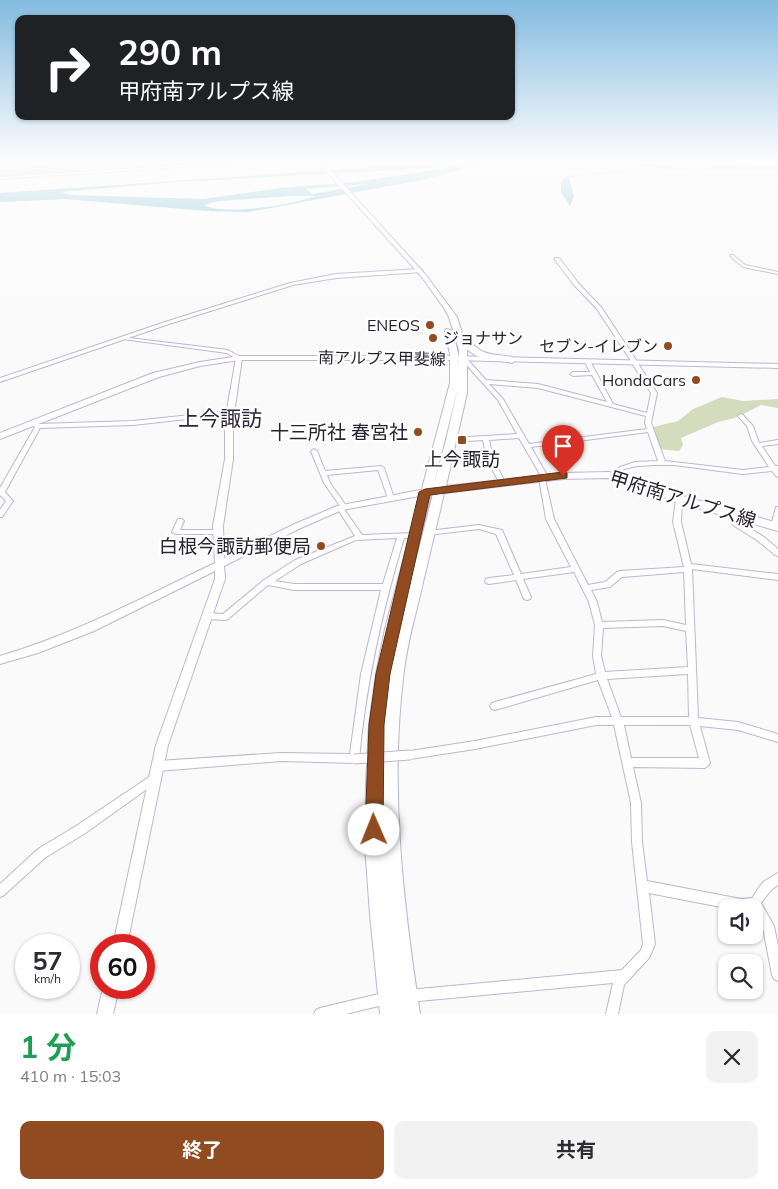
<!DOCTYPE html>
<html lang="ja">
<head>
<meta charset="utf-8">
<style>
	:root { --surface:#fff; --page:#f2f2f3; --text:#2b2b33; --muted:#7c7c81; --accent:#904c20 }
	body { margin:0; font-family:Mulish,"Noto Sans JP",sans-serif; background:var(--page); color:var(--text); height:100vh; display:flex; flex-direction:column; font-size:19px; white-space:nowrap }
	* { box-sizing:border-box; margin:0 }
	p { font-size:16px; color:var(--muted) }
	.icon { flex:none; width:28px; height:28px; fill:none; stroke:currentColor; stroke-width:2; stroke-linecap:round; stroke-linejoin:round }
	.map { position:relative; height:1014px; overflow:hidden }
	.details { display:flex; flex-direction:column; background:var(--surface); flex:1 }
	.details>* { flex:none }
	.guide { position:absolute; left:15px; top:15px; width:500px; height:105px; border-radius:10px; box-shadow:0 1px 4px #0004; background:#202124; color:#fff; overflow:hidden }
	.buttons { position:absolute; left:718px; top:899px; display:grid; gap:10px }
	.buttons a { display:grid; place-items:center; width:45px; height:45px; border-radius:10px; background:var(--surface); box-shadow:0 1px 4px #0004; font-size:25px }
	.speed { position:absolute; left:15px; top:934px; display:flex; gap:10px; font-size:25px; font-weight:700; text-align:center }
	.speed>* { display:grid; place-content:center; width:65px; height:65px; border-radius:50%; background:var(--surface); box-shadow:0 1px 4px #0004; line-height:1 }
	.speed small { font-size:12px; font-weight:400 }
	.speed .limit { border:8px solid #d22; background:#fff; color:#111 }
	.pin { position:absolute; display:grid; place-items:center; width:42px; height:42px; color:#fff; margin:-51px -21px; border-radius:50% 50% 50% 0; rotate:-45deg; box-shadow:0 0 5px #0007 }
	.pin .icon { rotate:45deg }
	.me { position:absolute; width:55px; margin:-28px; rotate:359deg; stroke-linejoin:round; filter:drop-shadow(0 0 4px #0008) }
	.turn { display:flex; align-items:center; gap:18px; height:105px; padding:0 20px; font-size:22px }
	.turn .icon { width:65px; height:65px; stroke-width:2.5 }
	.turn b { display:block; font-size:35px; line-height:42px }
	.round { display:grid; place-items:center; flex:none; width:52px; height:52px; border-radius:10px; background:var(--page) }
	.overview { display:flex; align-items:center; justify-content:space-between; height:85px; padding:0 20px }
	h1 { font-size:30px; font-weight:700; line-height:38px; color:#1e9e55 }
	.cta { display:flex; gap:10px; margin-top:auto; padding:10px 20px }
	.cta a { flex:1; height:58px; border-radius:10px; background:var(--accent); color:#fff; font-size:20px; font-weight:700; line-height:58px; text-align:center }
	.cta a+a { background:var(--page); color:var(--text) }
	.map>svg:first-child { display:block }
</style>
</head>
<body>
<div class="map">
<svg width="778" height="1014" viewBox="0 0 778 1014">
	<rect width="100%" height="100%" fill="#fafafa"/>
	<path fill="#d4dcbd" d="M79,163H227L0,177V169Z
		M722,397L743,401L778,399V408L761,405L735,418L718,422L681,438L683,445L679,451L659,449L653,434V427L678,421L693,409Z"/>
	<path fill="#8ec6d6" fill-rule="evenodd" d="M446,163H452L432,168L176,182L61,192L72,195L203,199L280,188L356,182L446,168L461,163H484L422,180L248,212L206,211L65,199L0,202V193L373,167L434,166ZM368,184L312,194L306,189ZM290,196H315C292,205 224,216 204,205L219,201Z
		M618,163C651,163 685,172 717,167L709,166L737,165L722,163L778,165V169H655L576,176L569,178L574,196L570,206L561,193V182L567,176L664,168Z"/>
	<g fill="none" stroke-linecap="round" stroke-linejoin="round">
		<g stroke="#bfb5d4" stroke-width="2">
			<path id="minor" d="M12,163H20L0,167V165Z
				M731,255H733L745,265L778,272V274L743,267L731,257Z
				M121,337L228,350L242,358L239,360L237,359L227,353L123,339L121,338Z
				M464,357L466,358L486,380L538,384L607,402L592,375L573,376L570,374L573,372H590L585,362L586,361H590L613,404L647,413L651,393L632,363L633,362H637L657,393L651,423L665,461L743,470L769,467L752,441L747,426L738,416L741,414L743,415L753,426L759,443L778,440V444L762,446L775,466H778V477L776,476L772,471L743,474L674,465H655L637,466L624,469L614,477H610L609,476L610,475L620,467L635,462L658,461L648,432L531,447L548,477L545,479L554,519L588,585L605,582L617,572L620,571L684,567L673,522L676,499L679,497L682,499L681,522L691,564L778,574V580L692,569L698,718L738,722L778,734V742L738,730L700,726L710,763L708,766L705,768L633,767L641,803L642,842L647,881L741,899L752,898L763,882L778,873V885L771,890L761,903L774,926L778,946V981L774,979L772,975L763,928L754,912V908H726L649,893L655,944L649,958L624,985L618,1014H606L613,983L408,1002L404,1000L402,996L404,992L408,990L622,970L641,950L643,944L632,842L631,803L614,725H596L475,749L410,759L407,758L405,755L407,752L410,751L475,741L596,717H612L598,680L495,710L492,709L490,706L492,703L495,702L596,674L593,656L595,625L589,602L574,572L523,579L531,597L530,599L527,600L524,599L516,580L489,584L486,583L485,581L486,579L489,578L514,575L496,534L479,529L428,535L424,533L428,531L479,525L502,530L521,574L571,567L546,519L539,478L541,476L519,438L489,440L493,459L505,482L502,484L499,482L487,459L483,440L468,441L465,439L468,437L517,434L498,400L462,360L461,359ZM489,384L538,388L646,416L645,423L647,429L529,444L503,399ZM684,572L686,625L663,620L602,622L597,602L591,590L610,587L622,577ZM663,626L686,631L688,667L605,672L601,656L603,628ZM688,674L689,717H621L607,679ZM624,725H690L699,758H631Z
				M230,411L233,413L232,414L133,425L40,428L5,492L13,501L2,517H0V510L6,501L0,495V488L35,427L29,423L30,422H34L39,424L133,421Z
				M314,449L317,451L325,471L381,466L384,468L394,498L391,500L388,498L378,470L327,475L330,483L347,507L344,509L362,535L415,533L419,535L415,537L404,538C382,611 366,683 359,759L357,762L354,763L281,761L158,771L155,769L153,766L155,763L158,761L281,753L350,754L361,674L381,590H294L268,585L228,619L225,620L207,619L204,618L203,616L204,614L207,613L223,614L264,580L295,560L355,536L337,508L340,506L324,483L311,451ZM397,538L383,584H294L275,581L301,564L356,540Z
				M776,507H778V527L775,528L771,526Z
				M734,514H738L739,516V522L764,537L778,549V556L775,555L758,541L733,525L731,523Z
				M178,519H182L184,521L180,530H219L223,532L219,534H176L172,532Z
				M155,773L158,775L160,778L158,781L84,834L46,857L4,895L0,897V884L38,849L76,826Z
				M387,992L391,994L393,998L391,1002L387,1004L346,1014H314L316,1010L320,1008Z"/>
		</g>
		<g stroke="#bfb5d4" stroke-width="2">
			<path id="tertiary" d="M555,258H559L579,284L601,307L638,363L637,364H633L597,309L575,286L555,260Z
				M420,269L423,271L422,272L336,278L293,285L169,324L0,382V378L165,322L290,283L336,274Z
				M239,356L242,358L233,421V459L223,526L224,558L297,523L337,506L425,489L429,492L425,495L342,510L303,527L224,566L225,579L168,745L127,945H113L156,745L215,579V571L94,631L38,653L0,664V656C75,634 144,597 215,563L213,526L225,459V421L236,358Z
				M103,988H119L113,1014H97Z"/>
		</g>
		<g stroke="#bfb5d4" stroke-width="2">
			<path id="secondary" d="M215,163H243L0,179V177Z
				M239,356H454L778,364V368L454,360H239L200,366L159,377L0,439V433L153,373L200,362Z"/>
		</g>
		<g stroke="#bfb5d4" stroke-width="2">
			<path id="primary" d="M319,163H324L425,274L457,317L463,336H467C480,357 491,353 512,357L516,360L512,363C497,359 478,361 467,349V393L446,486L563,473L609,472L650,484L683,496L778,523V531L675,502L642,488L609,478L563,479L444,493C436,529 427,564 419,600C413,623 407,647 404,671C389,785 403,901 420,1014H380L370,915L365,845L366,784L369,725L376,674L385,629L450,383V354L445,331L446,329L453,331L458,354V365L459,350L449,317L444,308L421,276ZM458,387L446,440L433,487ZM431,494H433L401,620Z"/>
		</g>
		<use href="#minor" fill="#fff" fill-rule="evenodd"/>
		<use href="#tertiary" fill="#fff" fill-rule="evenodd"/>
		<use href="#secondary" fill="#fff" fill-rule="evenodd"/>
		<use href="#primary" fill="#fff" fill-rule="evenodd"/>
		<g stroke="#bfb5d4" stroke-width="11" stroke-linecap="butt">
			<path id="minor-bridge" d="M354,759L410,755"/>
		</g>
		<use href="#minor-bridge" stroke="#fff" stroke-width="9"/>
	</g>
	<linearGradient id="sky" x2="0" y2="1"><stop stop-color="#84bbe1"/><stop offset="0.53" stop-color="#fdfdfd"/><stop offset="1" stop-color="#fdfdfd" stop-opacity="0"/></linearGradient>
	<rect width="778" height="305" fill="url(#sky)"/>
	<path fill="#904c20" stroke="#5e3115" d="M563,472L567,473V478L430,495L390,674L384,725L383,830L380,836L374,839L368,836L365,830L369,725L376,674L419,492L425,489Z"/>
	<g fill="#904c20" stroke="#fff" stroke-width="2">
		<circle cx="430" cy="325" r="5"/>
		<circle cx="433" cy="338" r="5"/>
		<circle cx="668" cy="346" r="5"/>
		<circle cx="696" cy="380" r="5"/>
		<circle cx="418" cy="432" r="5"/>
		<rect x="457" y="435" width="10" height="10" rx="2.5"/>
		<circle cx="321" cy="546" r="5"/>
	</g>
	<g text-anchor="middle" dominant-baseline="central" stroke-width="5" stroke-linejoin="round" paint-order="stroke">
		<g font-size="16" fill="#28242f" stroke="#fff" text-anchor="end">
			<text x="420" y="325">ENEOS</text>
			<text x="443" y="338" text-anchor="start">ジョナサン</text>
			<text x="658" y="346">セブン-イレブン</text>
			<text x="686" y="380">HondaCars</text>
		</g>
		<g font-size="16" fill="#28242f" stroke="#fff">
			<text transform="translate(382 358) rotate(1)">南アルプス甲斐線</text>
		</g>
		<g font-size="19" fill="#28242f" stroke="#fff" text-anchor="end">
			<text x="408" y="432">十三所社 春宮社</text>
			<text x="462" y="459" text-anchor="middle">上今諏訪</text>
			<text x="311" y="546">白根今諏訪郵便局</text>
		</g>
		<g font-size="19" fill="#28242f" stroke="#fff">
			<text transform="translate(683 499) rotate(17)">甲府南アルプス線</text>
		</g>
		<g font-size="21" fill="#2e263d" stroke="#fff">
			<text x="220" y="418">上今諏訪</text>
		</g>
	</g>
</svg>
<div class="buttons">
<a><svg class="icon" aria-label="sound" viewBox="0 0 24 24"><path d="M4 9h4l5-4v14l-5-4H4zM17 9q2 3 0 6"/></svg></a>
<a><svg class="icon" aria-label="search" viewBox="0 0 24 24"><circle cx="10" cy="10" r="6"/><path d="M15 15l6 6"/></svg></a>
</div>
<div class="speed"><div>57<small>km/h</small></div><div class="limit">60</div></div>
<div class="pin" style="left:563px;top:476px;background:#d93025"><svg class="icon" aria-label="arrive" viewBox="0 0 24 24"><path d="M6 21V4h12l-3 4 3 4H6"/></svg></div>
<svg class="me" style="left:374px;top:830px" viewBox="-20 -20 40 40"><circle r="19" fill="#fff"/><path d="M0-13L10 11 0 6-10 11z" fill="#904c20"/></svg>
<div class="guide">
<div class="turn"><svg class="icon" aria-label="right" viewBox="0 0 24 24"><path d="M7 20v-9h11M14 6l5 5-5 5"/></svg><div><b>290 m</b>甲府南アルプス線</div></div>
</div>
</div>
<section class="details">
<div class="overview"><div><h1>1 分</h1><p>410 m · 15:03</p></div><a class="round"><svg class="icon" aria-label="close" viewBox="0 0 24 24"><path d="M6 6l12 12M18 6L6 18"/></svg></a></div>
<div class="cta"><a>終了</a><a>共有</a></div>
</section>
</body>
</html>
